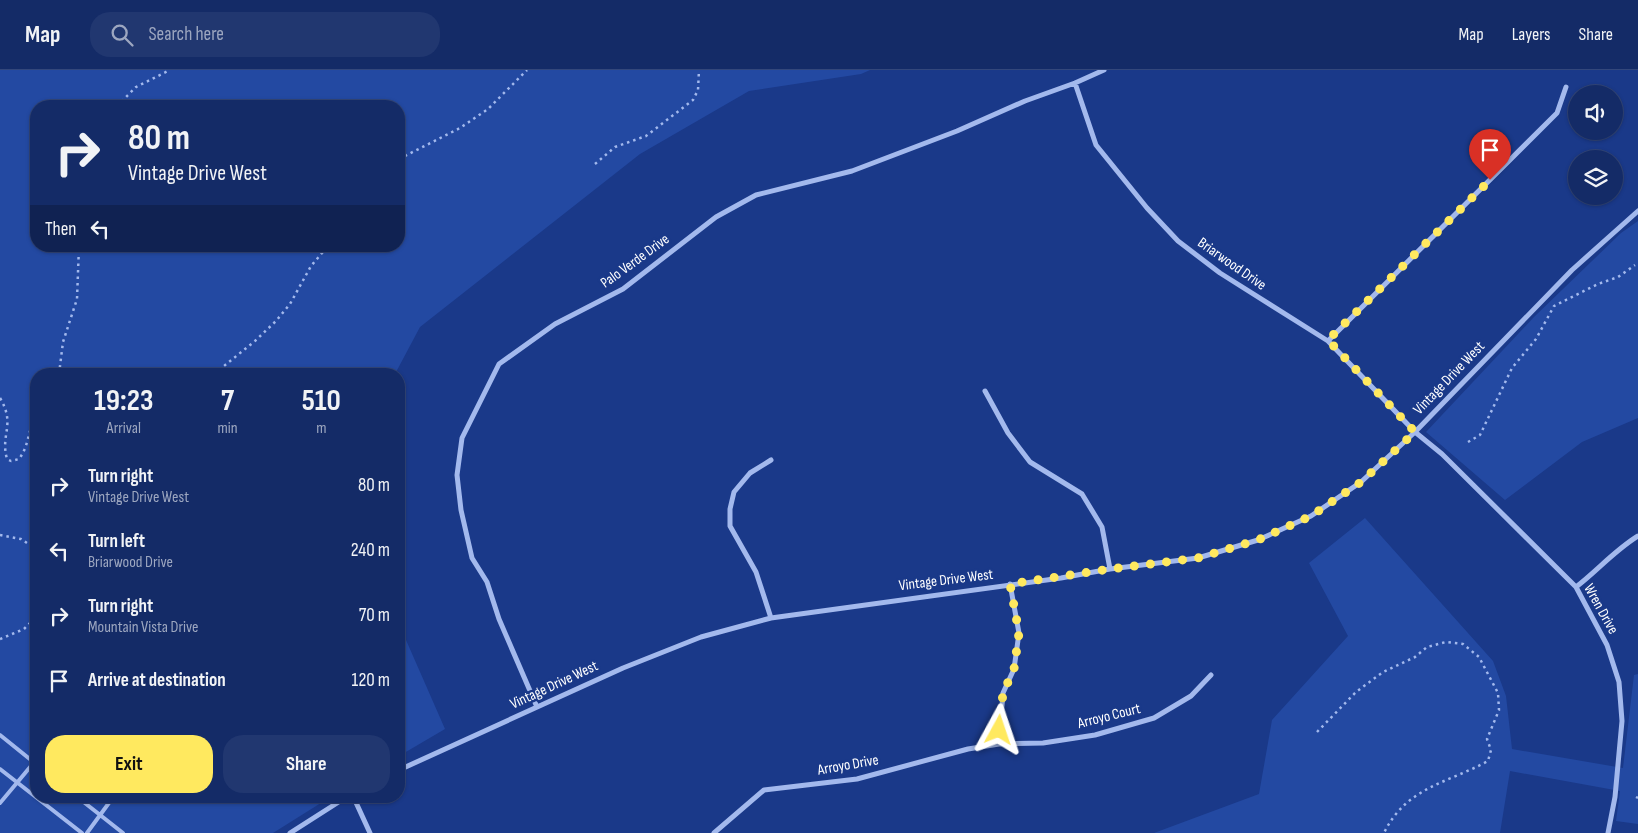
<!DOCTYPE html>
<html lang="en">
<head>
<meta charset="utf-8">
<style>
	:root { --surface:#142b67; --page:#213770; --text:#f1f3f6; --muted:#9da7c0; --line:#33477b; --accent:#ffe95f }
	body { margin:0; font-family:"Sofia Sans Condensed",sans-serif; background:var(--page); color:var(--text); height:100vh; display:flex; flex-direction:column; font-size:19px; white-space:nowrap }
	* { box-sizing:border-box; margin:0 }
	p { font-size:16px; color:var(--muted) }
	.icon { flex:none; width:28px; height:28px; fill:none; stroke:currentColor; stroke-width:2; stroke-linecap:round; stroke-linejoin:round }
	.map { position:relative; flex:1; overflow:hidden }
	.panel { position:absolute; left:30px; top:298px; width:375px; height:435px; display:flex; flex-direction:column; background:var(--surface); border-radius:20px; box-shadow:0 1px 4px #0004,0 0 0 1px var(--line) }
	.panel>* { flex:none }
	.hud { position:absolute; left:30px; top:30px; width:375px; height:152px; border-radius:20px; box-shadow:0 1px 4px #0004,0 0 0 1px var(--line); background:#142b67; color:var(--text); overflow:hidden }
	.buttons { position:absolute; left:1568px; top:15px; display:grid; gap:10px }
	.buttons a { display:grid; place-items:center; width:55px; height:55px; border-radius:50%; background:var(--surface); box-shadow:0 1px 4px #0004,0 0 0 1px var(--line); font-size:25px }
	.pin { position:absolute; display:grid; place-items:center; width:42px; height:42px; color:#fff; margin:-51px -21px; border-radius:50% 50% 50% 0; rotate:-45deg; box-shadow:0 0 5px #0007 }
	.pin .icon { rotate:45deg }
	.me { position:absolute; width:55px; margin:-28px; rotate:5deg; stroke-linejoin:round; filter:drop-shadow(0 0 4px #0008) }
	.turn { display:flex; align-items:center; gap:18px; height:105px; padding:0 15px; font-size:22px }
	.turn .icon { width:65px; height:65px; stroke-width:2.5 }
	.turn b { display:block; font-size:35px; line-height:42px }
	.then { display:flex; align-items:center; height:48px; padding:0 15px; background:#0003; gap:10px; font-size:19px }
	.eta { display:flex; justify-content:space-evenly; align-items:center; height:85px; text-align:center }
	.eta b { font-size:30px; font-weight:700; line-height:35px }
	.cta { display:flex; gap:10px; margin-top:auto; padding:10px 15px }
	.cta a { flex:1; height:58px; border-radius:20px; background:var(--accent); color:#111; font-size:20px; font-weight:700; line-height:58px; text-align:center }
	.cta a+a { background:var(--page); color:var(--text) }
	ul { padding:0; list-style:none }
	li { display:flex; align-items:center; gap:15px; height:65px; padding:0 15px }
	li div { flex:1 }
	li b { display:block; font-size:19px }
	li em { font-style:normal }
	header { display:flex; align-items:center; gap:30px; box-sizing:border-box; height:70px; padding:0 25px; background:var(--surface); border-bottom:1px solid var(--line) }
	header strong { font-size:24px }
	nav { display:flex; gap:28px; margin-inline-start:auto; font-size:18px }
	.search { width:350px; height:45px; background:var(--page); display:flex; align-items:center; gap:12px; box-sizing:border-box; padding:0 18px; border-radius:20px; color:var(--muted); font-size:19px }
	.map>svg:first-child { display:block }
</style>
</head>
<body>
<header>
<strong>Map</strong>
<div class="search"><svg class="icon" aria-label="search" viewBox="0 0 24 24"><circle cx="10" cy="10" r="6"/><path d="M15 15l6 6"/></svg>Search here</div>
<nav><a>Map</a><a>Layers</a><a>Share</a></nav>
</header>
<div class="map">
<svg width="1638" height="763" viewBox="0 0 1638 763">
	<rect width="100%" height="100%" fill="#1a3989"/>
	<path fill="#2349a2" fill-rule="evenodd" d="M0,0H870L861,4L749,21L640,84L420,257L395,304H36V726H332L273,763H0ZM36,36H399V176H36Z
		M1638,151V348L1582,372L1505,430L1426,362L1534,247L1621,163Z
		M1365,448L1493,591L1506,626L1512,679L1623,698L1634,605L1638,604V754L1616,751L1620,721L1510,701L1500,763H1154L1259,724L1272,650L1348,566L1309,493Z
		M399,554L445,659L399,686Z"/>
	<g fill="none" stroke-linecap="round" stroke-linejoin="round">
		<path stroke="#a3b9ed" stroke-width="2.5" stroke-dasharray="2.5 4" stroke-linecap="butt" d="M117,36L136,17L170,0
			M399,89L460,58L488,39L527,0
			M595,94L615,77L646,66L693,30L698,20L699,0
			M59,304L63,272L77,229L79,176
			M214,304L255,271L276,251L290,234L311,196L328,176
			M0,328C16,355 0,364 7,389L11,391L19,389C29,376 28,360 36,345
			M1468,372L1480,365L1512,298L1536,269L1554,236L1598,214L1618,207L1635,195
			M0,465L21,469L36,479
			M0,569L24,559L36,547
			M1317,662L1356,622L1383,602L1415,587L1427,577L1446,572L1463,574L1479,587L1498,623L1499,640L1487,669L1491,680L1488,691C1448,713 1406,717 1384,763
			M1636,727L1638,728"/>
		<path stroke="#a3b9ed" stroke-width="4" d="M0,665L36,694
			M0,699L82,763
			M76,726L123,763
			M0,733L36,690
			M87,763L114,726"/>
		<path stroke="#a3b9ed" stroke-width="5" d="M1075,13L1096,75L1147,138L1178,171L1220,203L1328,271L1415,362L1442,384L1576,517L1607,575L1619,612L1622,651L1615,727L1608,763
			M1328,271L1557,43L1566,17
			M985,321L1008,363L1030,392L1082,424L1102,457L1110,499
			M1576,517C1597,501 1615,480 1638,466
			M771,548L756,502L730,456V439L734,422L750,403L771,390
			M537,637L499,549L487,512L472,488L461,440L457,405L462,368L499,294L555,254L623,219L716,147L756,125L852,101L957,61L1025,31L1075,13L1104,0
			M999,674L1003,623L1014,599L1019,563L1010,514
			M399,700L623,598L701,567L771,548L1061,508L1110,499L1198,488L1258,470L1311,446L1361,412L1415,362L1572,200L1638,141
			M353,726L370,763
			M290,763L348,726
			M714,763L764,720L857,709L968,679L999,674L1043,673L1095,665L1154,648L1191,626L1211,605"/>
	</g>
	<g fill="none" stroke-linecap="round" stroke-linejoin="round">
		<path stroke="#ffe95f" stroke-width="9" stroke-dasharray="0 16.2" d="M999,660L1003,623L1014,599L1019,563L1010,514L1110,499L1198,488L1258,470L1311,446L1361,412L1415,362L1328,270L1490,110"/>
	</g>
	<g text-anchor="middle" dominant-baseline="central" stroke-width="5" stroke-linejoin="round" paint-order="stroke">
		<g font-size="15" fill="#fff" stroke="#1a3989">
			<text transform="translate(635 191) rotate(-36)">Palo Verde Drive</text>
			<text transform="translate(1232 194) rotate(35)">Briarwood Drive</text>
			<text transform="translate(1449 308) rotate(-46)">Vintage Drive West</text>
			<text transform="translate(946 510) rotate(-7)">Vintage Drive West</text>
			<text transform="translate(1601 539) rotate(61)">Wren Drive</text>
			<text transform="translate(554 615) rotate(-25)">Vintage Drive West</text>
			<text transform="translate(1109 646) rotate(-14)">Arroyo Court</text>
			<text transform="translate(848 695) rotate(-10)">Arroyo Drive</text>
		</g>
	</g>
</svg>
<div class="buttons">
<a><svg class="icon" aria-label="sound" viewBox="0 0 24 24"><path d="M4 9h4l5-4v14l-5-4H4zM17 9q2 3 0 6"/></svg></a>
<a><svg class="icon" aria-label="layers" viewBox="0 0 24 24"><path d="M12 4l9 5-9 5-9-5zM3 14l9 5 9-5"/></svg></a>
</div>
<div class="pin" style="left:1490px;top:110px;background:#d93025"><svg class="icon" aria-label="arrive" viewBox="0 0 24 24"><path d="M6 21V4h12l-3 4 3 4H6"/></svg></div>
<svg class="me" style="left:999px;top:660px" viewBox="-20 -20 40 40"><path d="M0-17L14 15 0 8-14 15z" fill="#ffe95f" stroke="#fff" stroke-width="4"/></svg>
<div class="hud">
<div class="turn"><svg class="icon" aria-label="right" viewBox="0 0 24 24"><path d="M7 20v-9h11M14 6l5 5-5 5"/></svg><div><b>80 m</b>Vintage Drive West</div></div>
<div class="then">Then<svg class="icon" aria-label="left" viewBox="0 0 24 24"><path d="M17 20v-9H6M10 6l-5 5 5 5"/></svg></div>
</div>
<section class="panel">
<div class="eta">
<div><b>19:23</b><p>Arrival</p></div>
<div><b>7</b><p>min</p></div>
<div><b>510</b><p>m</p></div>
</div>
<ul>
<li><svg class="icon" aria-label="right" viewBox="0 0 24 24"><path d="M7 20v-9h11M14 6l5 5-5 5"/></svg><div><b>Turn right</b><p>Vintage Drive West</p></div><em>80 m</em></li>
<li><svg class="icon" aria-label="left" viewBox="0 0 24 24"><path d="M17 20v-9H6M10 6l-5 5 5 5"/></svg><div><b>Turn left</b><p>Briarwood Drive</p></div><em>240 m</em></li>
<li><svg class="icon" aria-label="right" viewBox="0 0 24 24"><path d="M7 20v-9h11M14 6l5 5-5 5"/></svg><div><b>Turn right</b><p>Mountain Vista Drive</p></div><em>70 m</em></li>
<li><svg class="icon" aria-label="arrive" viewBox="0 0 24 24"><path d="M6 21V4h12l-3 4 3 4H6"/></svg><div><b>Arrive at destination</b></div><em>120 m</em></li>
</ul>
<div class="cta"><a>Exit</a><a>Share</a></div>
</section>
</div>
</body>
</html>
